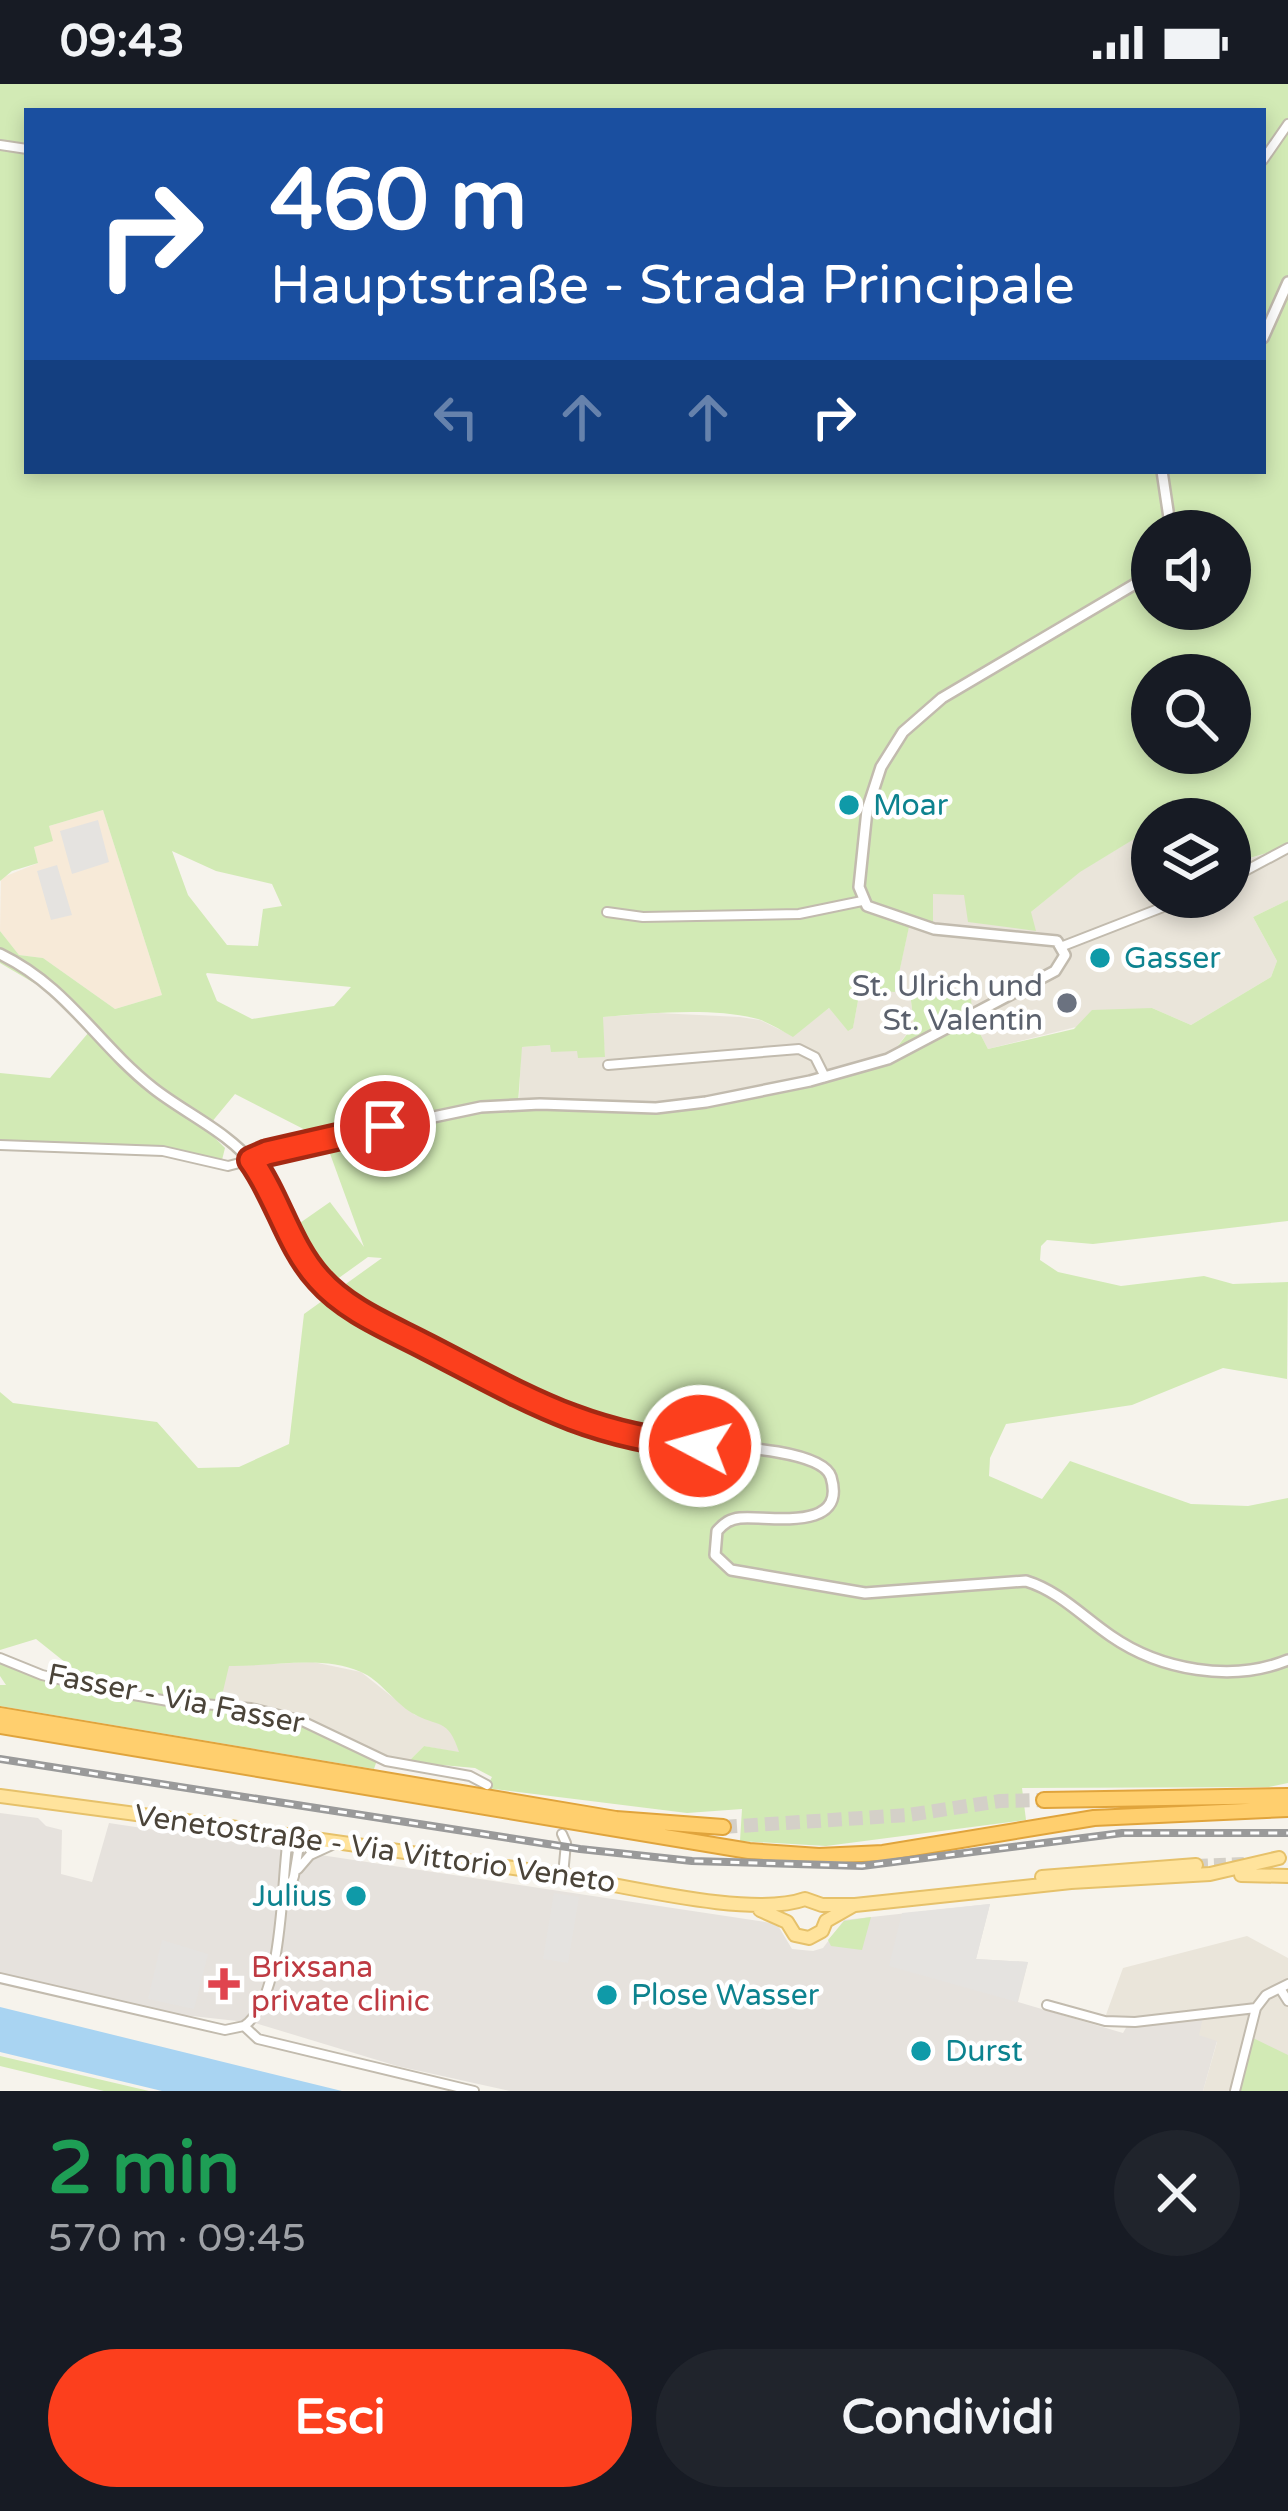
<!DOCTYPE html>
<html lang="it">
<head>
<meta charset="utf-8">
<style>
	:root { --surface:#171b24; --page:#20242c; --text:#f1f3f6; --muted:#9ea1a6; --accent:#fc3f1d }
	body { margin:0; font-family:"Varela Round",sans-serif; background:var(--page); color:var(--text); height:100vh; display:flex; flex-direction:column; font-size:45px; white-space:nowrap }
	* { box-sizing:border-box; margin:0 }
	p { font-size:39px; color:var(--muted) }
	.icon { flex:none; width:66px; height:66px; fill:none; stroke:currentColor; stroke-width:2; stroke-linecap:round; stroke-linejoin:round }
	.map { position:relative; height:2007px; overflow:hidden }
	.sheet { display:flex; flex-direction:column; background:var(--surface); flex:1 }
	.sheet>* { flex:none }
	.top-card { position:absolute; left:24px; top:24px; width:1242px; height:366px; border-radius:0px; box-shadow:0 6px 18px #0003; background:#1a4fa0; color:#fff; overflow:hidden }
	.tools { position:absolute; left:1131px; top:426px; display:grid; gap:24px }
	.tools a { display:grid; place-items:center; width:120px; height:120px; border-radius:50%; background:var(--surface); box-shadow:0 6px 18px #0003; font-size:60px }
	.pin { position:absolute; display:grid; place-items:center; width:102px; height:102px; color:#fff; margin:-51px; border:6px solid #fff; border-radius:50%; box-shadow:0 3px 12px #0007 }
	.me { position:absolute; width:132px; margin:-66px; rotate:276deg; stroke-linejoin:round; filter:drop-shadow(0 0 9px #0008) }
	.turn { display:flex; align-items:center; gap:42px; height:252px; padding:0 48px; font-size:54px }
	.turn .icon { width:156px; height:156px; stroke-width:2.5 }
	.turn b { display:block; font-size:84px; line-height:102px }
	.lanes { display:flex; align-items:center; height:114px; padding:0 48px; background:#0003; justify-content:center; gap:60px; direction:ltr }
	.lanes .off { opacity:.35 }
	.round { display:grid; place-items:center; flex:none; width:126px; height:126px; border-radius:63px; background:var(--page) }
	.summary { display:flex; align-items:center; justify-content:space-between; height:204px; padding:0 48px }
	h1 { font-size:72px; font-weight:700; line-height:90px; color:#1e9e55 }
	.button { display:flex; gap:24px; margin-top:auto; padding:24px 48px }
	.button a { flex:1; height:138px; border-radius:72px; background:var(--accent); color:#fff; font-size:48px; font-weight:700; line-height:138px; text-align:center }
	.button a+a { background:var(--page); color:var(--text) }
	.status { display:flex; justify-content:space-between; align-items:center; height:84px; padding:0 60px; background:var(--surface); direction:ltr }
	.status svg { height:33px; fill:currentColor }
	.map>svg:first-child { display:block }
</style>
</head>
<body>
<div class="status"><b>09:43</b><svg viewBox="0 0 49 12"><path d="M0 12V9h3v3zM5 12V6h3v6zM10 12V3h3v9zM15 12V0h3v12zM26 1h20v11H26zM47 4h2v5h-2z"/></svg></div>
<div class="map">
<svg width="1288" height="2007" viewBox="0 0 1288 2007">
	<rect width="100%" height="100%" fill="#f6f3ec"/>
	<path fill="#eae5da" d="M1149,746L1152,813H1230V771L1237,778L1288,763V816L1253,833L1277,877L1271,893L1191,941L1152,924L988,965L973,936L910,910L914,940L888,975L852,987L656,1024L519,1020L521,963L550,961L605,972L602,933L658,929L740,933L760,936L793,952L829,924L848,946L853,943L860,906L895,907L909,842L933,810H964L1031,828L1079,788Z
		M313,1578L361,1588L415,1631L438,1636L452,1649L460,1669L424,1662L408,1678L378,1673L219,1620L228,1582Z
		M1247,1852L1288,1874V2007H1203L1217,1958L1198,1951L1202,1934L1127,1942L1103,1939L1123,1884Z"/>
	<path fill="#f7ead8" d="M103,726L162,911L115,925L43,874L19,871L0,847L1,794L38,779L34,763L49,742Z"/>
	<path fill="#e6e2dd" d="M0,1729L38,1734L46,1742L62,1746L61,1790L92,1798L109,1739L765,1838L777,1840L792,1865L813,1867L823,1864L844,1836L990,1820L976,1875L1028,1878L1018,1918L1123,1949L1127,1942L1203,1933L1199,1951L1217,1957L1203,2007H510L397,1982L255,1939L138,1926L0,1897Z"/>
	<path fill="#d2eab5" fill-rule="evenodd" d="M0,0H1288V763L1236,778L1230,771V735H1152V749L1149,746L1080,788L1031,828L1036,847L968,838L964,811L933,810V848L909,843L895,908L860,906L853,944L848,947L829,924L793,953C782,947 770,939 758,935C714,923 649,929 603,933L605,973L578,974L577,967L551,968L550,961L522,963L518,1019L637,1024L706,1018L888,975L914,941L910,909L971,915L973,936L988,965L1074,945L1092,926L1152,924L1191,941L1271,893L1277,877L1253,833L1288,816V1137L1093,1160L1047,1156L1041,1162L1040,1176L1058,1188L1121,1202L1204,1192L1233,1200L1288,1198L1287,1295L1223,1284L1132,1321L1006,1340L990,1374L989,1392L1042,1415L1070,1377L1191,1420L1248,1422L1288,1414V1699L1269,1703L1022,1704L1026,1736L826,1762L740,1757L742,1725L687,1729L486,1704L492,1693L475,1684L408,1678L424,1662L459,1668C448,1633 438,1644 412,1629C394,1618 380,1596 361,1588C322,1570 270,1583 229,1582L220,1620L300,1636L378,1673L374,1685L0,1622V1601H6L0,1592V1574L42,1591L96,1603L36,1555L0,1566V1308L13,1319L157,1338L198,1384L239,1383L289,1360L304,1230L382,1174L368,1173L336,1196L297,1141L330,1118L364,1163L325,1056L235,1010L206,1045L225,1064L221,1080L189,1071L0,1061V989L50,994L89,948L46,906L0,879V847L19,871L43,874L115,925L162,911L103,726L49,742L53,757L34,763L38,779L12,787L0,797ZM27,27H1263V387H27ZM1152,447H1230V525H1152ZM1152,591H1230V669H1152ZM172,767L216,787L272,800L282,822L263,825L258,862L227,861L188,811ZM206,890L207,889L351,903L334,922L252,935L217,917Z
		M871,1833L862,1866L831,1862L828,1856L844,1837Z
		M1253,1954L1288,1971V2007H1239Z
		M0,1972L149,2007H104L0,1982Z"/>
	<path fill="#e5e3e0" d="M98,736L109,778L72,790L60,747Z
		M57,781L72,831L51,836L37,787Z
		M554,1809L579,1813L568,1879L543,1875Z
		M990,1820L976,1875L1028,1878L1017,1918L889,1882L902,1829Z
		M162,1856L208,1870L194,1925L148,1915Z"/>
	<path fill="#a9d4f2" d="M0,1923L342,2007H162L0,1968Z"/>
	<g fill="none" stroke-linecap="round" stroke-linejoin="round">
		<path stroke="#d4d0c8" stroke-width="12" stroke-dasharray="12 6" stroke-linecap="butt" d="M1196,1781L1245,1779"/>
		<path stroke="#d4d0c8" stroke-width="14" stroke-dasharray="14 7" stroke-linecap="butt" d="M723,1743L908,1731L1000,1717L1044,1716"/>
		<g stroke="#c2bbae" stroke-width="12">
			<path id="minor" d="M0,61L27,65
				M1263,76L1288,40
				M1230,795L1288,764
				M607,828L643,833L799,830L862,817
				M1063,862L1189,813
				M608,981L799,965L815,973L825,993
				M0,1061L163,1067L228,1082L251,1076
				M0,1574L42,1591L99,1605L168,1617L251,1624L300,1636L386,1677L470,1692L487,1701
				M562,1750L566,1759L563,1791
				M298,1785L310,1771L334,1760
				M285,1821L294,1792L300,1755
				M0,1894L225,1946L244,1942
				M1281,1906L1288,1917
				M1047,1921L1105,1937L1135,1938L1256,1924
				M244,1942L258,1955L474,2007
				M244,1942C284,1914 281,1799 288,1753
				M1235,2007L1256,1924L1266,1911L1288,1900"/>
		</g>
		<g stroke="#c2bbae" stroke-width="14">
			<path id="tertiary" d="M1263,254L1288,198
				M1162,387L1171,447
				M0,870C68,903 96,959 153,1004C186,1030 229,1048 256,1083C298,1138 289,1178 355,1225C445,1274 546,1339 647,1356C682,1362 820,1359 831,1393C848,1450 766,1431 740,1434C730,1435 724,1439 717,1447L715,1471L731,1486L865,1509L1026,1497C1059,1507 1083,1533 1111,1552C1160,1586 1232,1599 1288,1576
				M251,1076L296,1062L481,1023L540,1020L656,1024L706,1018L810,997L888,975L1055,887L1065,871L1057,857L934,845L867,822L859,803L867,726L881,683L903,648L942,614L1152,490"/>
		</g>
		<g stroke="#e6c16a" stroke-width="16">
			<path id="primary" d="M0,1712C184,1736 369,1762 553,1790C616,1799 750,1835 805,1815L822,1821H855L1071,1798L1210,1790L1279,1774
				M1241,1791L1288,1792
				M1042,1793L1196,1781
				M760,1826L787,1838L795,1851L809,1854L822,1847L826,1837L854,1821"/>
		</g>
		<g stroke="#e0a43c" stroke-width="18">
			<path id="motorway" d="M0,1631L616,1735L723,1743
				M0,1642L749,1767L819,1772L883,1769L1094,1734L1288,1725
				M1044,1716L1288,1712"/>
		</g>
		<use href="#minor" stroke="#fff" stroke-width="8"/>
		<use href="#tertiary" stroke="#fff" stroke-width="9"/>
		<use href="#primary" stroke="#ffe39c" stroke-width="12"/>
		<use href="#motorway" stroke="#ffcf6e" stroke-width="14"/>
		<g stroke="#9a9a9a" stroke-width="8">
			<path id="rail" d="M0,1675L580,1765L692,1777L862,1782L1122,1749H1288"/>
		</g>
		<use href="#rail" stroke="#fff" stroke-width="3" stroke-dasharray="9" stroke-linecap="butt"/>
	</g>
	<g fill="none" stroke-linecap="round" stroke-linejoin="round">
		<g stroke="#a42913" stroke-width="30">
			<path id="route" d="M385,1042L267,1069L251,1076C278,1113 288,1161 319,1195C347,1227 391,1244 427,1263C526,1314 586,1352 700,1362"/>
		</g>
		<use href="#route" stroke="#fc3f1d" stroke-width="21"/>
	</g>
	<g fill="#0f9aa8" stroke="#fff" stroke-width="4.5">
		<circle cx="849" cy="721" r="12"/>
		<circle cx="1100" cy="874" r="12"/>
		<circle cx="356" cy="1812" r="12"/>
		<circle cx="607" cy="1911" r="12"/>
		<circle cx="921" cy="1967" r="12"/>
	</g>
	<circle fill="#6b7280" stroke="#fff" stroke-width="4.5" cx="1067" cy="919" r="12"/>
	<path fill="#e0444e" stroke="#fff" stroke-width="4.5" d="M218 1882h12v12h12v12h-12v12h-12v-12h-12v-12h12z"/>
	<g text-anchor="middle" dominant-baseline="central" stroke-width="9" stroke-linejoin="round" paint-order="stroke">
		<g font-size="30" fill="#0d838f" stroke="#fff" text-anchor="start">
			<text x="873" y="721">Moar</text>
			<text x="1124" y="874">Gasser</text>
			<text x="332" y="1812" text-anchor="end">Julius</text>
			<text x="631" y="1911">Plose Wasser</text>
			<text x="945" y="1967">Durst</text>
		</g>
		<g font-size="30" fill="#5b616d" stroke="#fff" text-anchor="end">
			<text x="1043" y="902">St. Ulrich und<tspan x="1043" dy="34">St. Valentin</tspan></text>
		</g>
		<g font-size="30" fill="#4b4439" stroke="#fff">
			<text transform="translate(176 1615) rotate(11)">Fasser - Via Fasser</text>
			<text transform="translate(375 1765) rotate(8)">Venetostraße - Via Vittorio Veneto</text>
		</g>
		<g font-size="30" fill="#be3a42" stroke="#fff" text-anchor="start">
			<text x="251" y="1883">Brixsana<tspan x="251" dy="34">private clinic</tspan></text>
		</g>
	</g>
</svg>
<div class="tools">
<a><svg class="icon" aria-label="sound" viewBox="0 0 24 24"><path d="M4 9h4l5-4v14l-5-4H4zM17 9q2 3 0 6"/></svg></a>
<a><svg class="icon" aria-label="search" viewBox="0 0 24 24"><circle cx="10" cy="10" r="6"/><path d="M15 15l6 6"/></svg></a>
<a><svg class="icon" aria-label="layers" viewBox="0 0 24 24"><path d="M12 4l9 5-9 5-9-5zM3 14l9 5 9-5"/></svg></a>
</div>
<div class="pin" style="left:385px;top:1042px;background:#d93025"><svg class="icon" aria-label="arrive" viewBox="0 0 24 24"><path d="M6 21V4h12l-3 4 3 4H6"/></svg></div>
<svg class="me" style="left:700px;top:1362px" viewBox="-20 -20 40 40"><circle r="17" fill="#fc3f1d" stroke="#fff" stroke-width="3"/><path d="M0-11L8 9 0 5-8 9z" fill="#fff"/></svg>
<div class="top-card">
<div class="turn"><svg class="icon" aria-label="right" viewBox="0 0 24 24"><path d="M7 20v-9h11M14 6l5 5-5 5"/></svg><div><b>460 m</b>Hauptstraße - Strada Principale</div></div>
<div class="lanes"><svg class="icon off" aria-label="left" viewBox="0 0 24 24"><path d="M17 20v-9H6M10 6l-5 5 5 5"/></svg><svg class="icon off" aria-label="ahead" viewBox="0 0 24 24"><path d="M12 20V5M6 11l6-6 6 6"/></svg><svg class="icon off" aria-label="ahead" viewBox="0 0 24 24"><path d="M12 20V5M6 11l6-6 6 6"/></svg><svg class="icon" aria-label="right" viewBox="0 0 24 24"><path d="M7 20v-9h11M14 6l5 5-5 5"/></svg></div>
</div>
</div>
<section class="sheet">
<div class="summary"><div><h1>2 min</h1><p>570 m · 09:45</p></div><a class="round"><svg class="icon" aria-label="close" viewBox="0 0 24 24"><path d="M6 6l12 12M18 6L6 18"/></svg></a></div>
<div class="button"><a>Esci</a><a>Condividi</a></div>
</section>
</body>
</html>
